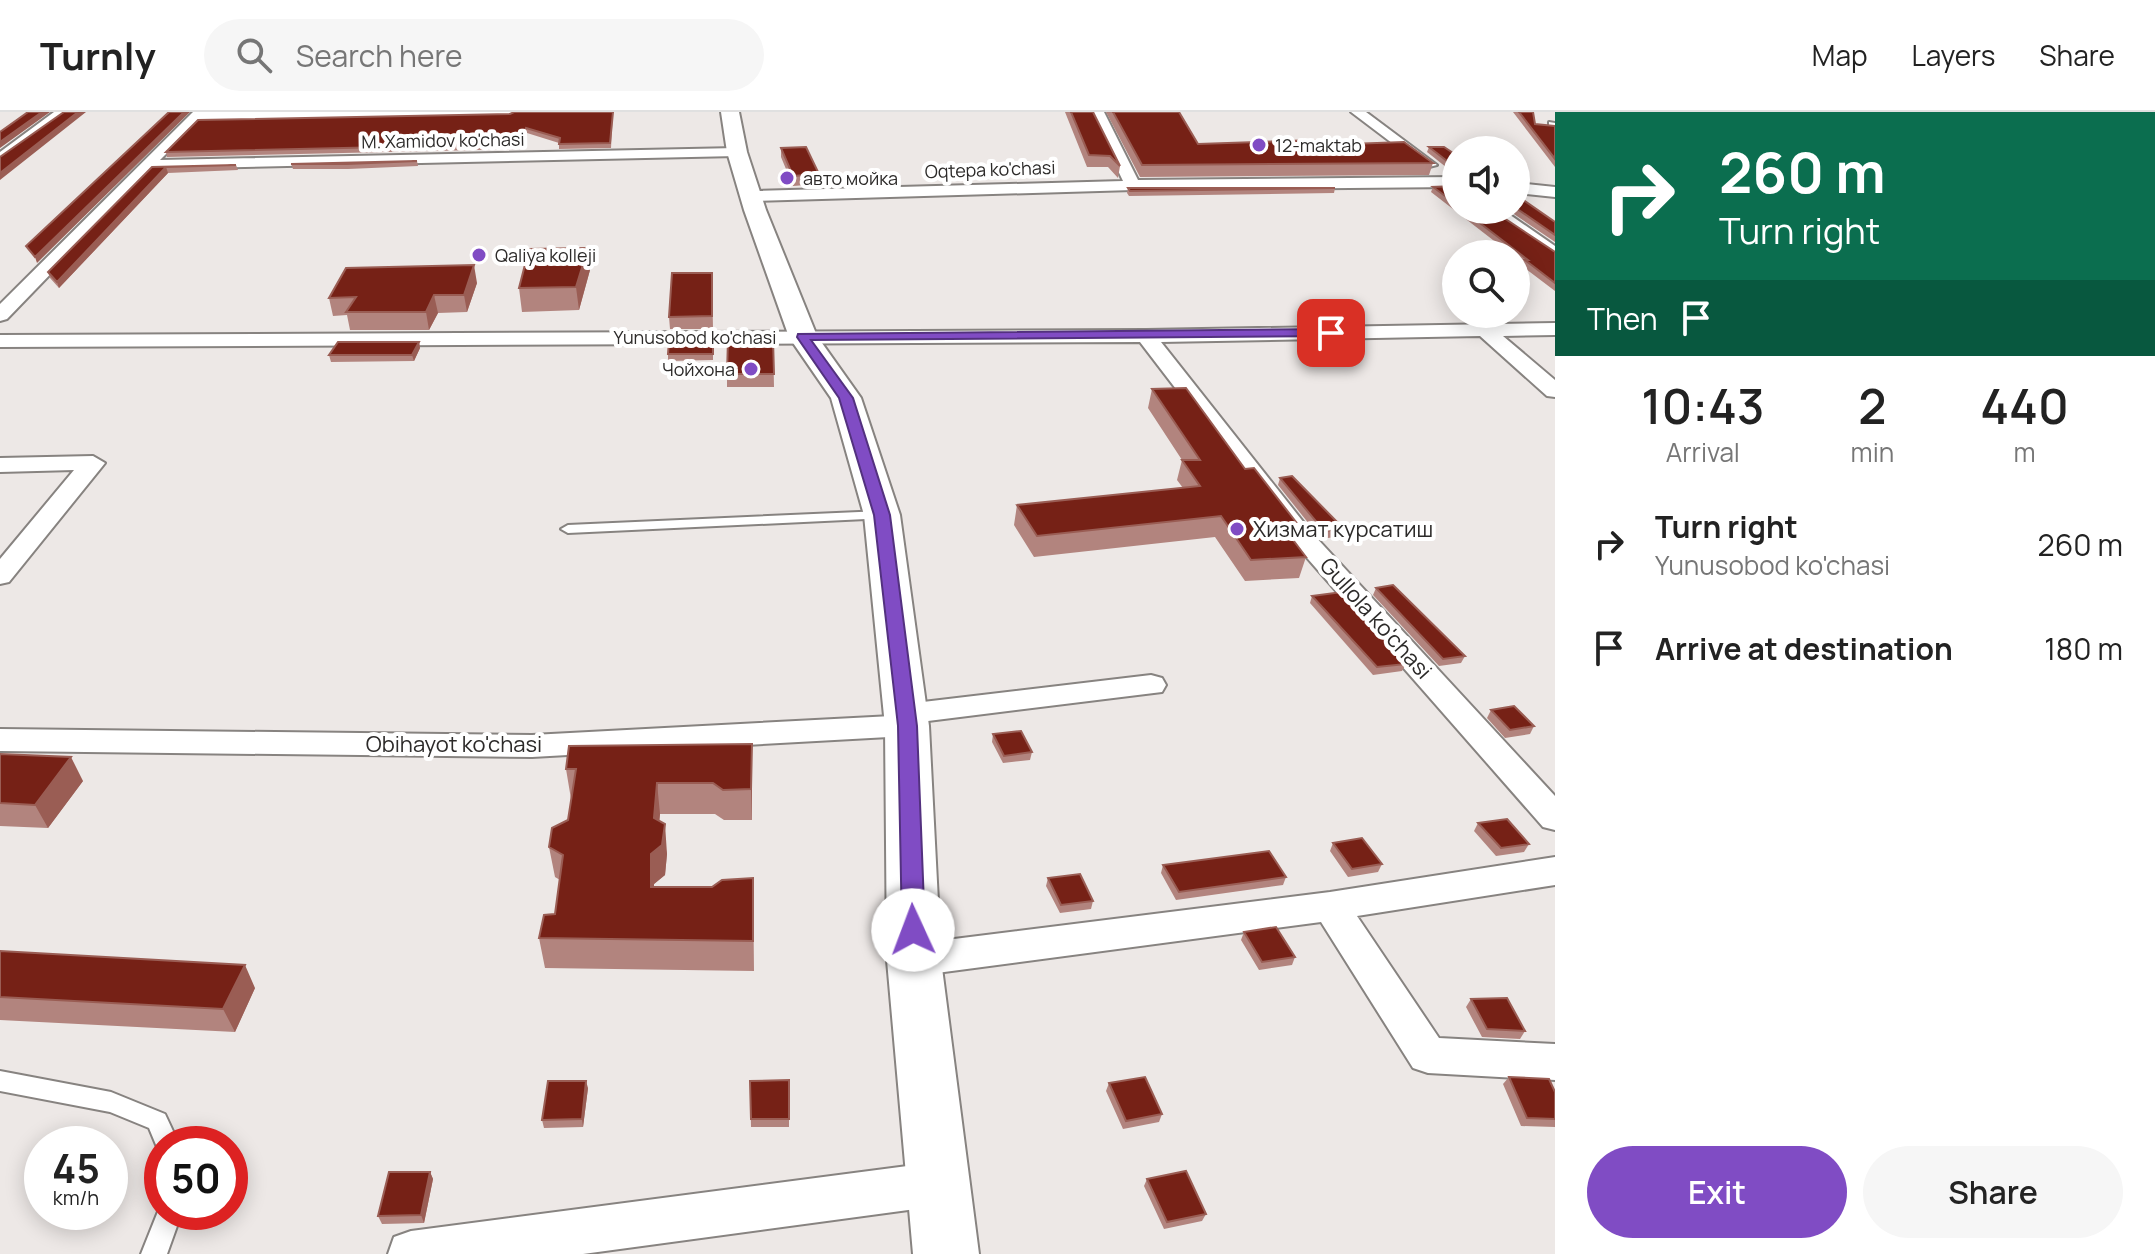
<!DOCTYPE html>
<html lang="en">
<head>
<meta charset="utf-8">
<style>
	:root { --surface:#fff; --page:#f6f6f6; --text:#222; --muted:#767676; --line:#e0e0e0; --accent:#804cc4 }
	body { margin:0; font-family:Manrope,sans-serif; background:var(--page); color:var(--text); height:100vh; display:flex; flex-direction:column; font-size:30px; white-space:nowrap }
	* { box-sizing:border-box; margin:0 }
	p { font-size:26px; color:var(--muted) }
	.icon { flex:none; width:44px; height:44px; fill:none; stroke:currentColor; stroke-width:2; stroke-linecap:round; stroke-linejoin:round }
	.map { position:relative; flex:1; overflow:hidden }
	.details { display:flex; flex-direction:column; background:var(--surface); width:600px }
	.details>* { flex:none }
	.banner { background:#0b6e4f; color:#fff; overflow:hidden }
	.fabs { position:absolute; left:1442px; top:24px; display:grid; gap:16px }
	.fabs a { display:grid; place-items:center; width:88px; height:88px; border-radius:50%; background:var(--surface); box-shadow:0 4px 20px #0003; font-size:40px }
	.speed { position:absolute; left:24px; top:1014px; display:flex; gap:16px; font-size:40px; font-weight:700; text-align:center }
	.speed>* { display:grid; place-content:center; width:104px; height:104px; border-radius:50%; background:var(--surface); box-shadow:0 4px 20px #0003; line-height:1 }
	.speed small { font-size:20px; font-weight:400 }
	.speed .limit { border:12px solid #d22; background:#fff; color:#111 }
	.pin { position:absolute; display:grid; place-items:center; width:68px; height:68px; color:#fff; margin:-34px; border-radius:16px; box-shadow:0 4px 12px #0006 }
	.me { position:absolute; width:88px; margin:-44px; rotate:358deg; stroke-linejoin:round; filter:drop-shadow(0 0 6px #0008) }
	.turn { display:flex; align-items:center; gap:28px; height:168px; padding:0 32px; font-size:36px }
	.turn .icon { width:104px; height:104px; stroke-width:2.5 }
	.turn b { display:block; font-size:56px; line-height:68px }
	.then { display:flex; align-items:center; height:76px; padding:0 32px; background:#0003; gap:16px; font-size:30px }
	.eta { display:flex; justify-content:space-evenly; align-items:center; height:136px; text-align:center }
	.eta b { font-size:48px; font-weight:600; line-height:56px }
	.primary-button { display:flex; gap:16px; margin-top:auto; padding:16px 32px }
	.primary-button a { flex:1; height:92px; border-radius:48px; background:var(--accent); color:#fff; font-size:32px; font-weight:600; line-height:92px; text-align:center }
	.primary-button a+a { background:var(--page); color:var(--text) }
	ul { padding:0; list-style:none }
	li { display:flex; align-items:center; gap:24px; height:104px; padding:0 32px }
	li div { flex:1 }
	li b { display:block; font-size:30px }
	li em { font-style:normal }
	header { display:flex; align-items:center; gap:48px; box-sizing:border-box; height:112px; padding:0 40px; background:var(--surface); border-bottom:2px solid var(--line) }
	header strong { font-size:38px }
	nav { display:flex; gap:44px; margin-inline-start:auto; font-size:28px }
	.search { width:560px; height:72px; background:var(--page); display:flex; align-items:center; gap:20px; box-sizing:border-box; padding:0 28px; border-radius:44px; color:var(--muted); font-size:30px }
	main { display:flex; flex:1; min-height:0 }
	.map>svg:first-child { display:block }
</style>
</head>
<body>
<header>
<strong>Turnly</strong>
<div class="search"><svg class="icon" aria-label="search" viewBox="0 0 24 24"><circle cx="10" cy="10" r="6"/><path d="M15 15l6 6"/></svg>Search here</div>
<nav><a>Map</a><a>Layers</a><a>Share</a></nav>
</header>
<main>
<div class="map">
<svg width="1555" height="1142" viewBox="0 0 1555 1142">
	<rect width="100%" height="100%" fill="#ede8e6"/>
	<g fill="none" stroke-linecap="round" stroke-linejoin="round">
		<g stroke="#878380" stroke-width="4">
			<path id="service" d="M1549,10L1555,11V18L1549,14Z
				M882,399L887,400V406L568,421L561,417L568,413Z
				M0,959L111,980L165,1002L179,1032H162V1041L159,1040L149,1016L110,1000L0,979Z
				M161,1092L162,1100H182L167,1142H141Z"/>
		</g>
		<g stroke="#878380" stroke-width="4">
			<path id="minor" d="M54,0H69L0,51V40Z
				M193,0H518L511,4L198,10L160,48L737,36L744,40L737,44L152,57L7,207L0,209V192Z
				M1090,0H1104L1138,68L1456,65V75L1133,78L752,89L744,84L752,79L1123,69Z
				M1351,0H1366L1437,53L1425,56Z
				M1516,71L1555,75V85L1516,81Z
				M1485,98H1503L1555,134V147Z
				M1555,211V223L1503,224L1555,268V285L1547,284L1480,224L1161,230L1312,421L1555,684V718L1543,715L1294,431L1140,230L0,235V223L1146,218Z
				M93,344L105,351L101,356L9,470L0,472V447L74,358L0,360V346Z
				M1151,563L1162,566L1166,573L1162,580L920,610L923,614L918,621L907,624L532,645L0,639V617L532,623L892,604L895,595L906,592Z
				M1555,745V773L1357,804L1439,926L1555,932V968L1428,961L1413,956L1321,810L914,864L900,859L895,848L900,837L914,832L1330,780Z
				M938,1050L954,1057L960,1072L954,1087L938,1094L583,1142H388L394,1125L411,1119Z"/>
		</g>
		<g stroke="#878380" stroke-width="4">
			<path id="secondary" d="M721,0H739L747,40L766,98L817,224L861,286L900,403L929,614L941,848L979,1142H913L887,848L885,614L864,403L831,286L789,225L744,98L727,40Z"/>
		</g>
		<use href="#service" fill="#fff" fill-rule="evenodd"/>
		<use href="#minor" fill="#fff" fill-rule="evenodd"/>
		<use href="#secondary" fill="#fff" fill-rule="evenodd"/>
	</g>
	<path fill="#b2847e" d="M613,0L611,36L559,37V31L527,21L521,37L167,45L166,40Z
		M1065,0H1093L1120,54L1118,66L1108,55H1087Z
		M1106,0H1179L1198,32L1322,33L1433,51L1429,63L1140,65Z
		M1513,0H1533L1535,12L1555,14V55Z
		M1429,35L1456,43V63L1427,40Z
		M781,36L819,62V72L793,74L781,45Z
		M417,49L418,54L348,57H293L291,52Z
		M236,53L238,58L168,61L59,176L50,166L48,160L152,55Z
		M1456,74V98H1492L1555,140V179L1522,154L1523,152L1516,146V142H1511L1431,80L1433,75Z
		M1128,76H1335L1334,81L1129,84L1127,81Z
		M1516,83L1555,110V130L1508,98H1516Z
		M590,158L579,198L522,200L519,176Z
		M712,161L713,217H670L669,205Z
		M477,171L467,200L438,201L429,218H350L347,203L333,204L329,186Z
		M773,227L774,275H727V262Z
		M713,228V248L668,249V242Z
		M419,230L420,236L414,249L331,250L329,243Z
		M1152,277L1245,357L1296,410L1291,426L1306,445L1299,466L1245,469L1215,425L1034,445L1014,413L1017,393L1183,376L1177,368L1182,348L1148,296Z
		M1280,366L1344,417L1342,424L1321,427L1278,373Z
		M1376,476L1465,544L1461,551L1439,554L1373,483Z
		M1312,484L1406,552L1402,559L1373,563L1310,491Z
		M1491,598L1534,614L1530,622L1505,626L1487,606Z
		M993,622L1032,640L1030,648L1003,651L992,630Z
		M0,642L83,669L48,716L0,714Z
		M566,657L752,662V708H724L715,702H660L659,709L667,742L665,763L654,772V775H712L753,766L754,859L545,856L539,826L555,802L560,768L555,765L549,735L568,708L571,687Z
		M1478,711L1529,732L1524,740L1496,744L1474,719Z
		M1333,731L1382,752L1378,760L1348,765L1330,739Z
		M1163,753L1286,765L1283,773L1176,788L1161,761Z
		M1048,766L1093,789L1091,797L1060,801L1046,774Z
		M1244,820L1295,845L1292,853L1259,858L1241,828Z
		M0,839L255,876L235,920L0,908Z
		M1471,887L1525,919L1520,927L1482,925L1466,895Z
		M1509,965L1555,980V1015L1521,1014L1503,972Z
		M789,968V1015H751L750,969Z
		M1109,971L1162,1002L1159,1010L1123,1017L1106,979Z
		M588,976L583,1015L544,1016L542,1008Z
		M430,1060L433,1067L424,1111L382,1112L378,1104Z
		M1147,1067L1206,1102L1202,1109L1164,1117L1144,1074Z"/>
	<path fill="#9a5d54" d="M42,0H50L0,36V30Z
		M78,0H86L0,68V61Z
		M184,0H190L37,151L35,145Z
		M526,16L527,21L521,37L520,32Z
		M166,55L168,61L59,176L57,170Z
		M588,136L590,158L579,198L576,175Z
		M474,153L477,171L467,200L464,183Z
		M434,183L438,201L429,218L426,200Z
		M419,230L420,236L414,249L412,243Z
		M752,632V708L751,677Z
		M71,645L83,669L48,716L35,693Z
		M657,671L660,702L657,736L654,706Z
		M665,712L667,742L665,763L654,772V806L651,775V742Z
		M245,853L255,876L235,920L223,897Z
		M586,969L588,976L583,1015L582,1007Z
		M430,1060L433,1067L424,1111L421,1103Z"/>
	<path fill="#762116" stroke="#9a5d54" stroke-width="2" d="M28,0H42L0,30V20Z
		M64,0H78L0,61V45Z
		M169,0H184L35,145L26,134Z
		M514,0H613L610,31L559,32L560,26L526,16L520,32L166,40L198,8L510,2Z
		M1071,0H1093L1120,54L1110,44L1089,43Z
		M1113,0H1179L1198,32L1315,28L1322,33L1404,30L1433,51L1142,53Z
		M1519,0H1533L1535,12L1555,14V47Z
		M806,35L819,62L793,64L781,36Z
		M1429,35H1444L1456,43V56Z
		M417,49L347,52H291Z
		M236,53L166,55L57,170L48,160L152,55Z
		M1456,74V92L1433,75Z
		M1128,76H1335L1130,79Z
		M1516,83L1555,110V123L1516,96Z
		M1463,98H1492L1555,140V171L1525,148H1528Z
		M588,136L576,175L519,176L529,137Z
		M474,153L464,183H434L426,200H346L356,185L329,186L346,156Z
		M672,161H712V204L669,205Z
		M728,227H773L774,262H727Z
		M713,228V242H668L669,229Z
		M338,230H419L412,243H329Z
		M1186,276L1245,357L1254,356L1296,410L1281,412L1306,445L1251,448L1221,404L1037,424L1017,393L1200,374L1182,348H1200L1152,277Z
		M1292,364L1344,417L1324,419L1280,366Z
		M1393,473L1465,544L1443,547L1376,476Z
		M1342,480L1406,552L1377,555L1312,484Z
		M1514,594L1534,614L1510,618L1491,598Z
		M1021,619L1032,640L1004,644L993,622Z
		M752,632L751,677L723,678L713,671H657L654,706L665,712L662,733L651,742V775H712L722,768L753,766V829L539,826L544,803L555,802L563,743L549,735L552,716L568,708L576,657H566L569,634Z
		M0,642L71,645L35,693L0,691Z
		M1507,707L1529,732L1501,736L1478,711Z
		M1362,726L1382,752L1352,757L1333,731Z
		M1269,739L1286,765L1179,780L1163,753Z
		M1080,762L1093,789L1061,793L1048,766Z
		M1276,815L1295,845L1262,850L1244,820Z
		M0,839L245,853L223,897L0,885Z
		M1507,886L1525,919L1487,917L1471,887Z
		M1145,965L1162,1002L1126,1009L1109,971Z
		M1509,965L1549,967L1555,980V1007L1527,1006Z
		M789,968V1007H751L750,969Z
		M548,969H586L582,1007L542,1008Z
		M1186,1059L1206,1102L1167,1110L1147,1067Z
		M389,1060H430L421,1103L378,1104Z"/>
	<path fill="#804cc4" stroke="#53317f" stroke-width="2" d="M1331,217L1337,221L1335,224L811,228L853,286L890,403L917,614L925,818L921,825H905L902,818L898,614L874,403L839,286L797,225L798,222Z"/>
	<g fill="#804cc4" stroke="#fff" stroke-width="3">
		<circle cx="1259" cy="33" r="8"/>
		<circle cx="787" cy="66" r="8"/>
		<circle cx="479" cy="143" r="8"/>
		<circle cx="751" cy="257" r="8"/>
		<circle cx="1237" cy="417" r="8"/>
	</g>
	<g text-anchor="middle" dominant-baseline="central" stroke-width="8" stroke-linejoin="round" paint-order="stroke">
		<g font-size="18" fill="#2c2a29" stroke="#fff">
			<text transform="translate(443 28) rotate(-1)">M. Xamidov ko'chasi</text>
			<text transform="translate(990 57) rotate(-2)">Oqtepa ko'chasi</text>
			<text x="695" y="225">Yunusobod ko'chasi</text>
		</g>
		<g font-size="18" fill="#2c2a29" stroke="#fff" text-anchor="start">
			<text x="1275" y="33">12-maktab</text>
			<text x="803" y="66">авто мойка</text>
			<text x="495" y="143">Qaliya kolleji</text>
			<text x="735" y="257" text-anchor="end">Чойхона</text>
		</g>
		<g font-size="22" fill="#2c2a29" stroke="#fff" text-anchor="start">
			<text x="1253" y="417">Хизмат курсатиш</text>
		</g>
		<g font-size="22" fill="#2c2a29" stroke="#fff">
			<text transform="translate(1376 506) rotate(48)">Gullola ko'chasi</text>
			<text x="454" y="632">Obihayot ko'chasi</text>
		</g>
	</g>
</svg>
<div class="fabs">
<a><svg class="icon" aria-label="sound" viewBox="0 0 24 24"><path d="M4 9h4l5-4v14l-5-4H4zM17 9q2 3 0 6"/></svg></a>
<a><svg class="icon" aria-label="search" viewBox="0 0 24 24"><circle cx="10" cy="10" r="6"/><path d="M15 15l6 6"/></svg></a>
</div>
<div class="speed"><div>45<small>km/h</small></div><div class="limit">50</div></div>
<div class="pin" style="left:1331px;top:221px;background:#d93025"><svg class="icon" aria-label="arrive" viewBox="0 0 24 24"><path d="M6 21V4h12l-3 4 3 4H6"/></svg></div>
<svg class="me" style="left:913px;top:818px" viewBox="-20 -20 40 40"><circle r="19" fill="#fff"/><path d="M0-13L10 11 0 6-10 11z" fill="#804cc4"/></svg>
</div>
<section class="details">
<div class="banner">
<div class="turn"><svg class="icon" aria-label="right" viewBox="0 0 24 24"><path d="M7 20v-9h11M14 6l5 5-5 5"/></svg><div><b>260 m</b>Turn right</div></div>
<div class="then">Then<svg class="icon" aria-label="arrive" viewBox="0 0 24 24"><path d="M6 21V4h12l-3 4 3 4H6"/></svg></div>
</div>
<div class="eta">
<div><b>10:43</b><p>Arrival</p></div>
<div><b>2</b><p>min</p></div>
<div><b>440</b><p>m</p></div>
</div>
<ul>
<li><svg class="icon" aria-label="right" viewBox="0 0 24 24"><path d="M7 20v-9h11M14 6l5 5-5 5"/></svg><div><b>Turn right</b><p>Yunusobod ko'chasi</p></div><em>260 m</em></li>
<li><svg class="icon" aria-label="arrive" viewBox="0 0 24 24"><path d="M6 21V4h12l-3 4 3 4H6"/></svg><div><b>Arrive at destination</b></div><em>180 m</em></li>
</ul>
<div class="primary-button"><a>Exit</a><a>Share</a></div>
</section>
</main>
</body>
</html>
